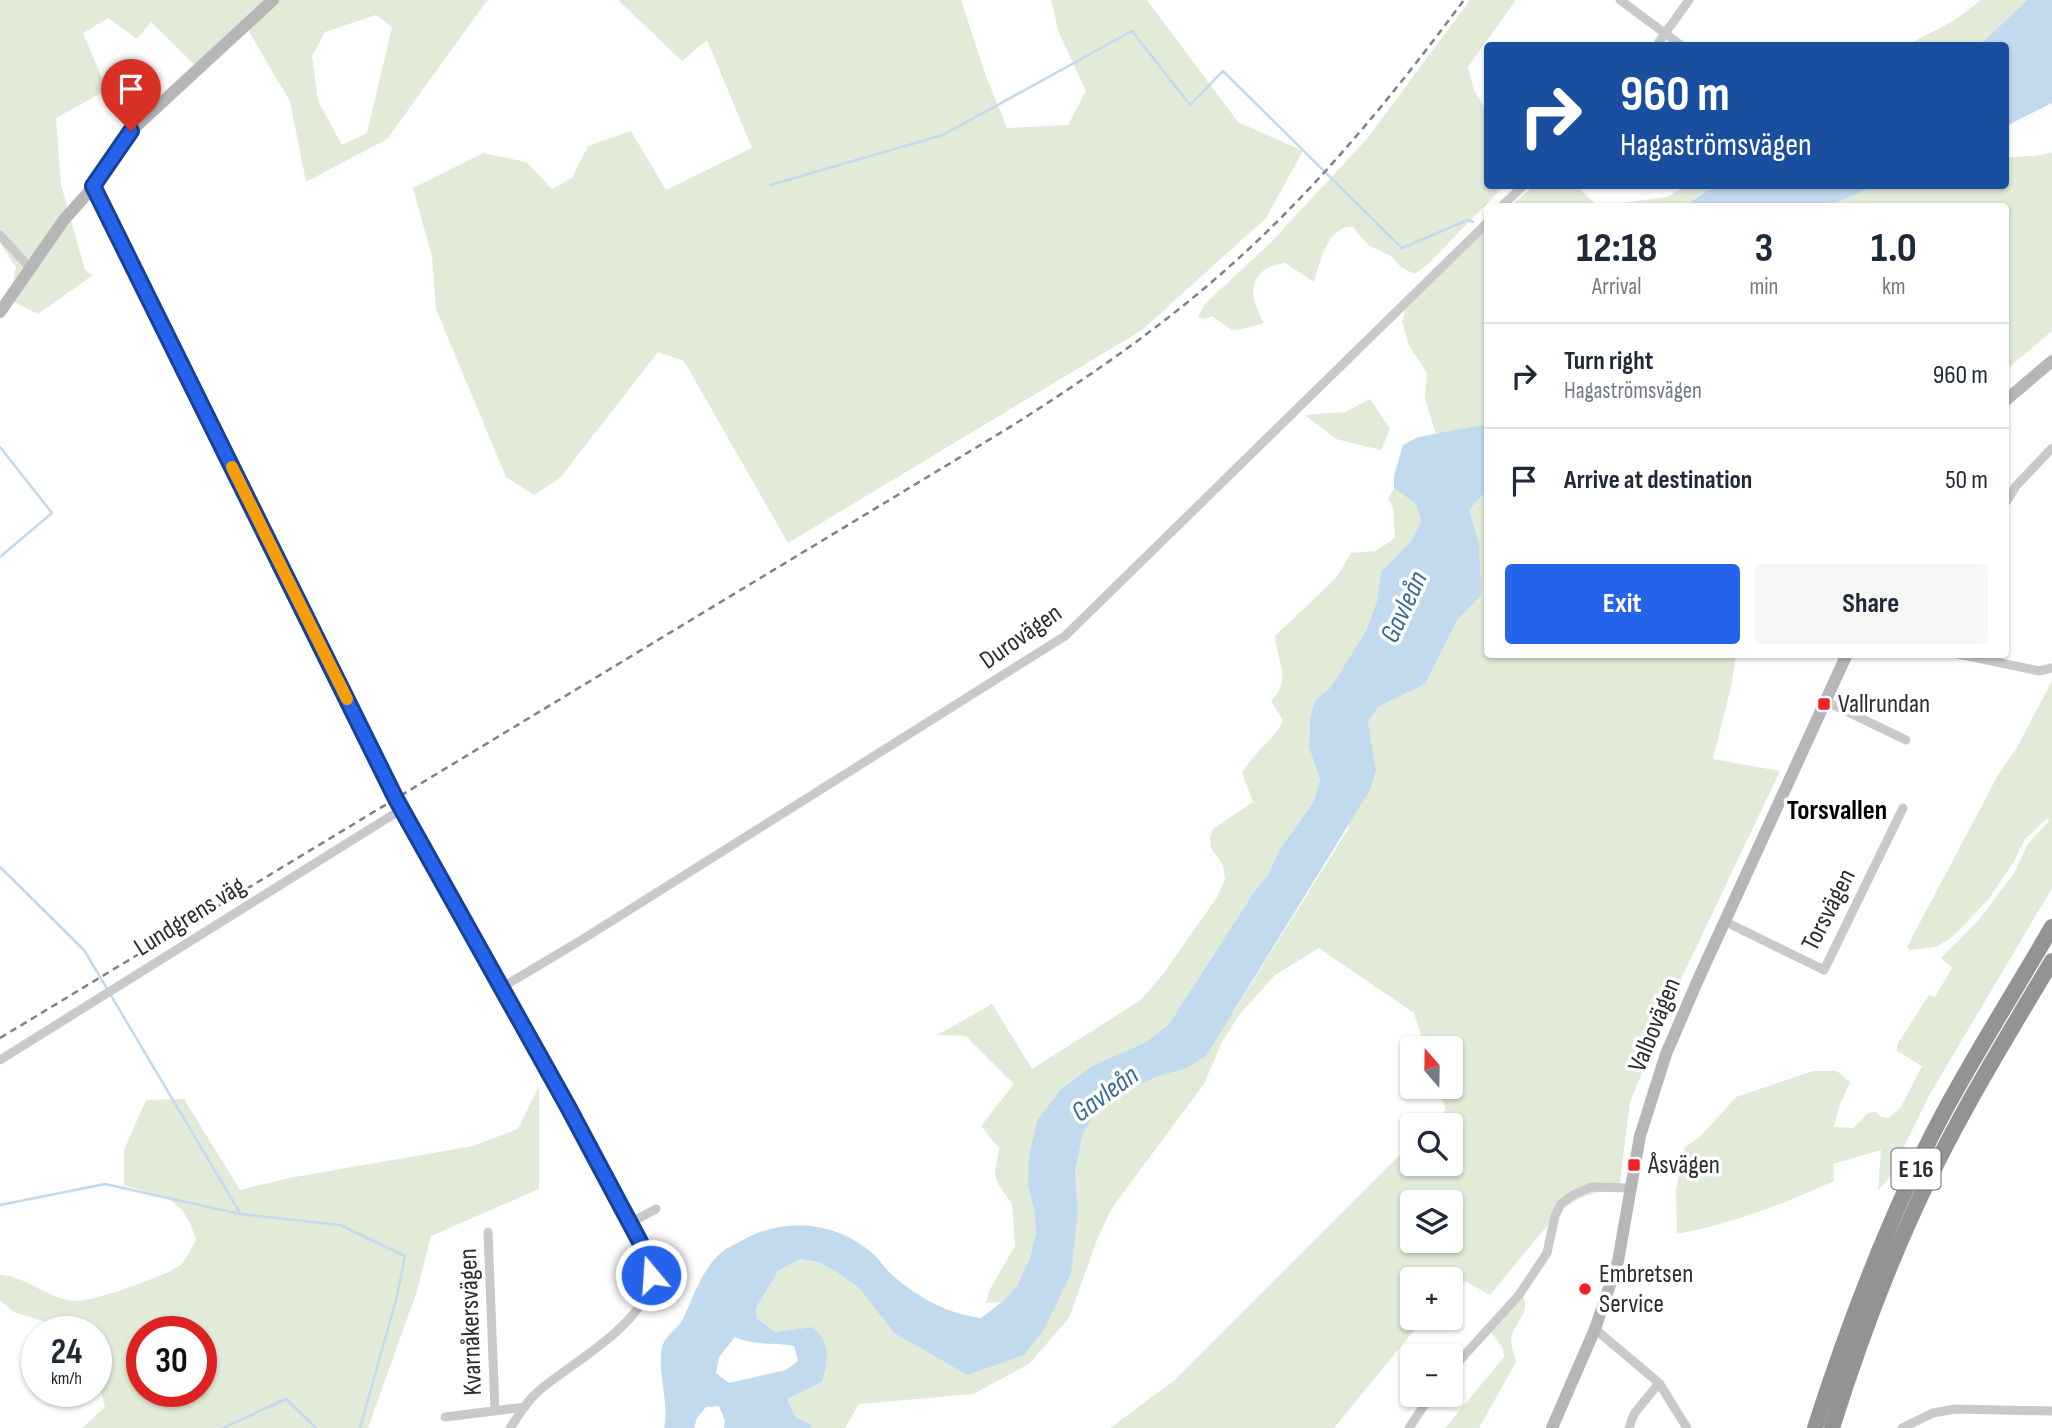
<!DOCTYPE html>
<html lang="en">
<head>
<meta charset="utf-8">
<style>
	:root { --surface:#fff; --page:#f6f6f7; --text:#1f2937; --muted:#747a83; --line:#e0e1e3; --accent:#2563eb }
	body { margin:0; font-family:"Sofia Sans Condensed",sans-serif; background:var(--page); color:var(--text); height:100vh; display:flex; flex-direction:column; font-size:26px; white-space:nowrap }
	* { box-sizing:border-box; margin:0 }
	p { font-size:23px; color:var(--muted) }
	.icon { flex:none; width:38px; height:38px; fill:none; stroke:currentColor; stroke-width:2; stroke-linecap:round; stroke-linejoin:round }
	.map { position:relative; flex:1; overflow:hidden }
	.details { position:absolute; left:1484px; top:203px; width:525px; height:455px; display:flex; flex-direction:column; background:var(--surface); border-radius:7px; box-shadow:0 2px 5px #0004 }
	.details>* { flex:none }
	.top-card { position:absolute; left:1484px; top:42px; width:525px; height:147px; border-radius:7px; box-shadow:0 2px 5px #0004; background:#1a4fa0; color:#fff; overflow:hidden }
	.needle { width:46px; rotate:340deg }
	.buttons { position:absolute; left:1400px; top:1036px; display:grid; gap:14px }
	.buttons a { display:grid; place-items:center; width:63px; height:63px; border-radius:7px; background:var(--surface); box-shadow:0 2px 5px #0004; font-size:35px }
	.speed { position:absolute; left:21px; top:1316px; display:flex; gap:14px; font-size:35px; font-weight:700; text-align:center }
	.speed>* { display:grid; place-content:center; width:91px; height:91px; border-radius:50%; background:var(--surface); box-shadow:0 2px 5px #0004; line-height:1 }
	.speed small { font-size:18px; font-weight:400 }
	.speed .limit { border:10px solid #d22; background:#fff; color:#111 }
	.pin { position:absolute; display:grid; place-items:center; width:60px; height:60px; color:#fff; margin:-72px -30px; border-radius:50% 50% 50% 0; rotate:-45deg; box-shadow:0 0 7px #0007 }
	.pin .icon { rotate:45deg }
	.me { position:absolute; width:77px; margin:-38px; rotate:342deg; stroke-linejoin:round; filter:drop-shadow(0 0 5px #0008) }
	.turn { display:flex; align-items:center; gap:24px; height:147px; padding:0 21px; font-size:32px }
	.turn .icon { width:91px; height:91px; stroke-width:2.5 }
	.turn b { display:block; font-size:49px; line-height:60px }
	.eta { display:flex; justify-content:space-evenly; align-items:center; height:119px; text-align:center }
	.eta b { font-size:42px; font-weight:700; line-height:49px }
	.cta { display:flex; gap:14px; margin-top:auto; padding:14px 21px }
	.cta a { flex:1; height:80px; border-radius:7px; background:var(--accent); color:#fff; font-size:28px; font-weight:700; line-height:80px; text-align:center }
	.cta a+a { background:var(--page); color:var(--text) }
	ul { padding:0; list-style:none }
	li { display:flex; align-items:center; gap:21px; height:105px; padding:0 21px; border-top:2px solid var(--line) }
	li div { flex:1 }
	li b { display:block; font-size:26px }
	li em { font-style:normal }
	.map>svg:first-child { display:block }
</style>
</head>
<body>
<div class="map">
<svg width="2052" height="1428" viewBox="0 0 2052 1428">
	<rect width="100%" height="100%" fill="#fff"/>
	<path fill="#e1ebd8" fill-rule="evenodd" d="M0,0H490L486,2L387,139L306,182L290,101L245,25L196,66L151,22L137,39L108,18L83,33L107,90L56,118L61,185L85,270L93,275L38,314L10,300L16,267L0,243ZM376,15L392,27L367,133L342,145L318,101L312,56L325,32Z
		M618,0H961L986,76L1007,128L1068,125L1086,91L1059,33L1051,0H1147L1238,122L1303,151L1266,218L1142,330L788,543L684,361L658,352L560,478L534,495L506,477L436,309L432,257L413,188L483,153L526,162L552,189L572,178L588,146L631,131L666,190L752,148L707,40L682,61Z
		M1470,0H1516L1468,67L1474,90L1487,112L1488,186H1504L1427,265L1414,274L1401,267L1391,256L1368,245L1353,227C1329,224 1319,263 1314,282L1285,263C1246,269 1248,295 1264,323L1243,329L1232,330L1212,316L1204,319L1198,317L1205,304L1271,242L1366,140Z
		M1981,0H2027L1984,41L1970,45L1905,46L1955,20Z
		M2052,152V331L2006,370V206H1828L1875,186H2006V158C2019,156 2041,157 2052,152Z
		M1534,186H1576L1598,206L1667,197L1686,186H1714L1685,206H1510Z
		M1487,228V424L1436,434L1425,399L1427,373L1409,345L1402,322L1406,307Z
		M1370,399L1390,429L1381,450L1336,439L1305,415L1345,412Z
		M1394,488L1416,504L1421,521L1412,540L1381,572L1377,601L1366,631L1330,688L1315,700L1310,717L1309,748L1320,779L1314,801L1278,852L1269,874L1256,889L1169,1024L1146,1042L1092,1066L1061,1089L1028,1185L1034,1210L1036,1232L1030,1258L1017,1286L1002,1302L986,1303L989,1291L1015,1246L1012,1204L998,1184L995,1173L999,1148L981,1126L1014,1084L966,1036L937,1035L992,1004L1032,1069L1141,1000L1164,973L1217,897L1225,879L1223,865L1211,848L1210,837L1213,829L1253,802L1242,773C1253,753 1277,737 1283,720L1271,701C1293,678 1277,663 1275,636L1336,578L1351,553L1376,551L1395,538L1393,508L1388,499Z
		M1487,490L1488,654L1736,655L1731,687L1713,759L1780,771L1683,975L1630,1102L1619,1190L1599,1192L1580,1198L1560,1210L1490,1295L1465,1281L1451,1288V1279H1412V1318H1424L1334,1428H1110L1175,1380L1412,1143V1164H1451V1125H1430L1446,1110L1438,1087H1451V1048H1425L1414,1013L1319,948L1275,975L1239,1015L1221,1044L1204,1084L1112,1208L1098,1237L1069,1318L1029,1364L973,1394L859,1404L845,1428H811V1425L796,1417L787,1399L822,1382L812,1327L775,1332L757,1318L756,1308L778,1271L800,1259L818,1262L835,1271L859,1288L894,1333L967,1375L1078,1210L1075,1172L1083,1134L1096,1111L1126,1091L1158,1076L1185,1069L1233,1013L1348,829L1370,744L1368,722L1378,707L1425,684L1458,619L1480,595L1479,542L1469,510ZM1412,1202H1451V1241H1412Z
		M2052,681V888L1930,1094L1888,1179L1878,1191L1881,1150L1833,1164L1834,1181C1783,1204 1732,1224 1677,1234L1676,1191L1684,1148L1701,1136L1736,1097L1813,1071H1837L1850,1082L1839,1107L1834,1127L1853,1128L1868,1113L1876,1112L1881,1117L1889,1118L1901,1107L1922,1066L1897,1051V1045L1929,995L1935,997L1952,968L1941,958L1978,921L2014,873L2028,844L2049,821L2048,818L2025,839L2013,863L1988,900L1952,937L1936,947L1910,950L1907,947L1998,775L2016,749Z
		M539,1086V1189L431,1236L417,1291L368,1428H82L105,1407L101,1393L96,1386V1332H51L46,1322L14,1312L0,1300V1275C27,1276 48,1300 76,1301C96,1301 161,1277 178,1267C186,1262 191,1248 196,1240C183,1195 164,1198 124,1185V1150L146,1100L184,1099L240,1190L289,1178L473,1146L518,1129ZM142,1332H201V1391H142Z
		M1521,1294C1534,1309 1514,1323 1511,1338C1510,1344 1515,1355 1516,1362L1479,1428H1445L1504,1357L1503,1348L1491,1332Z"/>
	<path fill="#c2daed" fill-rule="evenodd" d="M2027,0H2052V103L2006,126V46L1970,45L1984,41Z
		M1714,186H1875L1828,206H1685Z
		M1487,424V490L1469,510L1479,542L1481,595L1458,619L1425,684L1378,707L1368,722L1376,770L1370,790L1206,1056L1185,1069L1158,1076L1126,1091L1096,1111L1083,1134L1075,1172L1078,1210L1071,1274L1043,1331L1024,1355L967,1375L894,1333L859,1288L835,1271L818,1262L800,1259L778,1271L756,1308L757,1318L775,1332L812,1327C832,1343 828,1359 822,1382L787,1399L796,1417L811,1425V1428H724L725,1421L719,1406L706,1407L697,1418L694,1428H664C670,1401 655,1366 663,1344C667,1335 678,1328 683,1319C694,1296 702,1268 723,1251C728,1247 736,1244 741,1241C782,1218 828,1220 866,1248C875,1254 881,1263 888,1271C913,1295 946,1314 981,1318L1002,1302L1017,1286L1030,1258L1036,1232L1034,1210L1028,1185L1029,1156L1037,1121L1061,1089L1092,1066L1146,1042L1169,1024L1256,889L1269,874L1278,852L1314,801L1320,779L1309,748L1310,717L1315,700L1330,688L1366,631L1377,601L1381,572L1412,540L1421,521L1416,504L1394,488V476L1403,445L1418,437ZM735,1337C754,1346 773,1342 794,1346L798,1361L786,1370L729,1383L716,1373L719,1357Z"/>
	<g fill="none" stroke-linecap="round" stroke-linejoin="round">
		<path stroke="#c2daed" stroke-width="2.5" d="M770,185L943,135L1132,31L1190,105L1223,71L1402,248L1468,220L1473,222
			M0,447L52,513L0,557
			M0,867L84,950L240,1213
			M0,1205L105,1184L240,1214L340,1225L405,1256L396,1300L360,1428
			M223,1428L286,1399L316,1428"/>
		<path stroke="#c9c9c9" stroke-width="9" d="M1620,0L1682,46
			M1656,46L1689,0
			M94,186L396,799L567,1105L648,1258C650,1268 653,1280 649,1290C631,1331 574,1362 541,1389C528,1399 519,1415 510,1428
			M1502,206L1523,186
			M0,235L30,268
			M2006,502L2016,486L2052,448
			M1958,654L2039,671L2052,668
			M1825,701L1906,740
			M1724,921L1824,970L1903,808
			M501,988L583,939L1065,636L1488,222
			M0,1060L402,809
			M630,1223L656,1209
			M488,1232L495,1411
			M1595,1329L1659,1383L1634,1414L1629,1428
			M1451,1370L1519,1295L1547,1253L1555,1216L1561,1204L1573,1195L1591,1187L1630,1188
			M1659,1383L1687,1428
			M445,1417L525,1407
			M1409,1428L1431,1395
			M1902,1428L1933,1413L1955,1409L2052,1411"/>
		<path stroke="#b6b6b6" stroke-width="12" d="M0,312L63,221L94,186L131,131L273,0
			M2006,400L2052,361
			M1552,1428L1595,1329L1618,1261L1640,1136L1666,1054L1697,982L1847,654"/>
		<path stroke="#939393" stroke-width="16" d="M1815,1428C1850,1319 1890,1213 1944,1112C1978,1049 2016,989 2052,927
			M1832,1428C1855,1355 1881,1283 1913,1213C1952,1126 2003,1043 2052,961"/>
		<path stroke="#818181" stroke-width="2.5" stroke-dasharray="7 5" stroke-linecap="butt" d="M0,1038L1015,424C1087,378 1157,330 1221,274C1314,193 1391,98 1464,0"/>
	</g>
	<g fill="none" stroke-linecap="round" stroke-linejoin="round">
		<g stroke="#184099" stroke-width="18">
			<path id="route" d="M131,131L93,186L396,799L567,1105L639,1240L648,1258L651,1275"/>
		</g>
		<use href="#route" stroke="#2563eb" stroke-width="12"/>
		<path stroke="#f59e0b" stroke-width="12" d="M232,467L347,699"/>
	</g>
	<g fill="#f02127" stroke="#fff" stroke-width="2.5">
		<rect x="1817" y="697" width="14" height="14" rx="3.5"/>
		<rect x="1627" y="1158" width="14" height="14" rx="3.5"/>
		<circle cx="1585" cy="1289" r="7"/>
	</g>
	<g text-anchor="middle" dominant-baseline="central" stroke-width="7" stroke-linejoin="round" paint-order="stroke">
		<rect fill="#fff" stroke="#6b6b6b" stroke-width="2" x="1891.5" y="1148.5" width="49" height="41" rx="5"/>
		<g font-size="24" font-weight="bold" fill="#2c2c2c">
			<text x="1916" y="1169">E 16</text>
		</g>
		<g font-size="26" fill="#2c2c2c" stroke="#fff">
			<text transform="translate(1021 637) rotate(-35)">Durovägen</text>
			<text transform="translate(1829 910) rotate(-63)">Torsvägen</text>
			<text transform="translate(190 917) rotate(-32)">Lundgrens väg</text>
			<text transform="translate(1655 1025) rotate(-68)">Valbovägen</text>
			<text transform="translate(471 1322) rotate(-92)">Kvarnåkersvägen</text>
		</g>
		<g font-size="26" fill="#2c2c2c" stroke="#fff" text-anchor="start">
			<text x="1838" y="704">Vallrundan</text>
			<text x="1648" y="1165">Åsvägen</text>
			<text x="1599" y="1274">Embretsen<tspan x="1599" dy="30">Service</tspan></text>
		</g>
		<g font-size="28" font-style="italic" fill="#366a92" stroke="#fff">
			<text transform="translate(1404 607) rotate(-65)">Gavleån</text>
			<text transform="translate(1105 1094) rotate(-36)">Gavleån</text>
		</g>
		<g font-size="28" font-weight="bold" fill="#000" stroke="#fff">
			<text x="1837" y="810">Torsvallen</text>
		</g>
	</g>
</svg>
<div class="buttons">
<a><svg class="needle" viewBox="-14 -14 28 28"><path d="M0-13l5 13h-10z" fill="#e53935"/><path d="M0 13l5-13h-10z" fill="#747a83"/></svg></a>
<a><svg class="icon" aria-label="search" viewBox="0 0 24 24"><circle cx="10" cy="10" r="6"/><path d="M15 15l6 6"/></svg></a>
<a><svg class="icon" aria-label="layers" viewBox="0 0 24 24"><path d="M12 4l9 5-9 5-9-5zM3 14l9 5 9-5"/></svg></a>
<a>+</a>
<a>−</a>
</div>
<div class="speed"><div>24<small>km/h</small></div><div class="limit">30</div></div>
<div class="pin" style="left:131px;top:131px;background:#d93025"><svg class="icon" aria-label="arrive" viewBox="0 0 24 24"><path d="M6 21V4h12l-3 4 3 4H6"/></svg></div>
<svg class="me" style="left:651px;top:1275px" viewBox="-20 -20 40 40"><circle r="17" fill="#2563eb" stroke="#fff" stroke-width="3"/><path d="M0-11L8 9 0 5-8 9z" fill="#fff"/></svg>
<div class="top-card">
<div class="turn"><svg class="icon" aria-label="right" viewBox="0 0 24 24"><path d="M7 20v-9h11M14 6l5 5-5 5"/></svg><div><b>960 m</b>Hagaströmsvägen</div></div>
</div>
<section class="details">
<div class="eta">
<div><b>12:18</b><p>Arrival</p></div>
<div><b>3</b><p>min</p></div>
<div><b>1.0</b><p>km</p></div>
</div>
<ul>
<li><svg class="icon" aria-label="right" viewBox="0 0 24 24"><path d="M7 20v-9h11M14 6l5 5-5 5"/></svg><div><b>Turn right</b><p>Hagaströmsvägen</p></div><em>960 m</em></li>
<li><svg class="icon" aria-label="arrive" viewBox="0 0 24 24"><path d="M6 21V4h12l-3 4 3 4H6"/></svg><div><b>Arrive at destination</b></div><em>50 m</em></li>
</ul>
<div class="cta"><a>Exit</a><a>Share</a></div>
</section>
</div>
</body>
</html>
